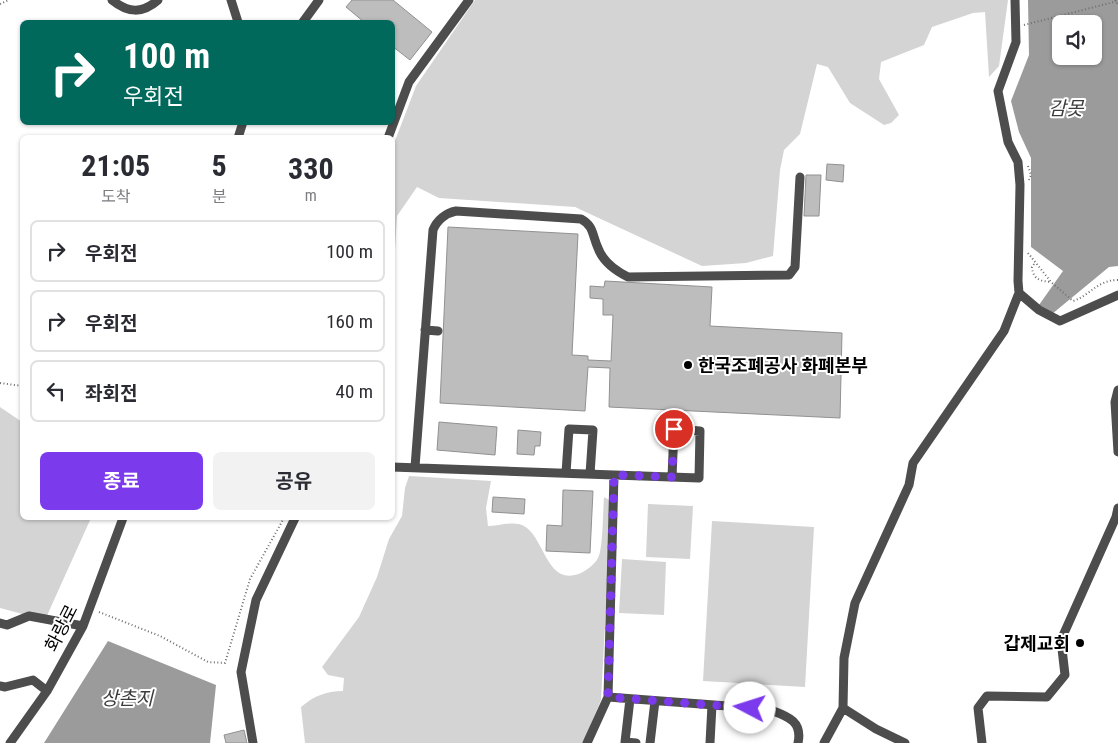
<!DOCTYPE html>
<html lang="ko">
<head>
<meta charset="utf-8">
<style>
	:root { --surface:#fff; --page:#f2f2f3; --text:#2b2b33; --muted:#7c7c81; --line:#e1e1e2; --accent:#7c3aed }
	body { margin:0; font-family:"Roboto Condensed","Noto Sans KR",sans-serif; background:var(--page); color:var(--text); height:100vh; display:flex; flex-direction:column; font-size:19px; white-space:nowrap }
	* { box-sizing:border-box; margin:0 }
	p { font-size:16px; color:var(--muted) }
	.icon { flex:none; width:28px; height:28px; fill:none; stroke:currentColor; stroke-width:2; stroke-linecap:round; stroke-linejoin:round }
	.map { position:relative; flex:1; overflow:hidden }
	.drawer { position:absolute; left:20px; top:135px; width:375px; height:385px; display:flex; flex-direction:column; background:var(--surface); border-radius:8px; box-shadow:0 1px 4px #0004 }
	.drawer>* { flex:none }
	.top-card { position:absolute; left:20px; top:20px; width:375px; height:105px; border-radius:8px; box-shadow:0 1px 4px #0004; background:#00695c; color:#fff; overflow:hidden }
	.controls { position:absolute; left:1052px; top:15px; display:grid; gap:10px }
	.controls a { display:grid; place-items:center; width:50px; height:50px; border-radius:8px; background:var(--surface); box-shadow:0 1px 4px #0004; font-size:25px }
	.pin { position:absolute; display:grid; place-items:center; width:42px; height:42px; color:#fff; margin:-21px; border:2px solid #fff; border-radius:50%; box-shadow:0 1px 5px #0007 }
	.me { position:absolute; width:55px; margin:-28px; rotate:275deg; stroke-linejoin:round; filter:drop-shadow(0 0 4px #0008) }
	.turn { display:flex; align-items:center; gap:18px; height:105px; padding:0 20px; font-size:22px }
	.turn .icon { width:65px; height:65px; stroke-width:2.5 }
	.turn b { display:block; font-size:35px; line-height:42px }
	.eta { display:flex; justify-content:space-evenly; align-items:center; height:85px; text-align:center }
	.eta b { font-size:30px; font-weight:700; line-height:35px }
	.primary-button { display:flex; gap:10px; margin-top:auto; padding:10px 20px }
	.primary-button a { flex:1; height:58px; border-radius:8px; background:var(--accent); color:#fff; font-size:20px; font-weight:700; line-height:58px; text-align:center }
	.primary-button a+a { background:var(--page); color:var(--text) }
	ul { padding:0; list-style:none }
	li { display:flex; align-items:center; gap:15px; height:62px; margin:0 10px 8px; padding:0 10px; border:2px solid var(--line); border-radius:8px }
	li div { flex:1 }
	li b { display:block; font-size:19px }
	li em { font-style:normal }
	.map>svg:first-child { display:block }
</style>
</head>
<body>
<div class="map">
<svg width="1118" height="743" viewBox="0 0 1118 743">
	<rect width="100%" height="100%" fill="#fff"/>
	<path fill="#d4d4d4" d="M475,0H1008L999,66L989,77L985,12L973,13L932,27L924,45L881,62L879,79L899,115L891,123L884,125L850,103L828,67L817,64L800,134L784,150L780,170L773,256L746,263L702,266L575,207L439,198L417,187L397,216L395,250V318L393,328V146L416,86Z
		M0,407L22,422V518H91L45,620L0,608Z
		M409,476L491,481L486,508L488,526C497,526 510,522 519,524C545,530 544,589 581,573C587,570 595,564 598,558C603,550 603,509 604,497L609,500L608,569L601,700L583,743H305L301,707C314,696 326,691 343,691L344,678L328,675L322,667L359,617L377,577L389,539L402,516L405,488Z
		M648,504L693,506L690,559L646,557Z
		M712,521L814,527L805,687L703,681Z
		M622,559L666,562L664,615L619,613Z"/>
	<path fill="#9b9b9b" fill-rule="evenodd" d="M1028,0H1118V266L1109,267L1052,314L1039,305L1063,271L1031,247V158L1019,132L1011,101L1029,55ZM1061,24H1094V56H1061Z
		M108,641L216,685L210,743H44Z"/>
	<path fill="#bdbdbd" stroke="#919191" d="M352,0H393L432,32L410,60L392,46V22H364L346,7Z
		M827,164L844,165L843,182L826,180Z
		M806,175H821L819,216H804Z
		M448,227L578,234L572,355L588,356V360L611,361L613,315H603V299L590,298V286L604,287L605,281L712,287L710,326L842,333L840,418L609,407L610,368L588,367L585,411L440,403Z
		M439,422L497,427L495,455L437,450Z
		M518,430L541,432L540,446H535L534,455L517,454Z
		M563,490L593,491L590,553L546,551L547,525L562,526Z
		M493,497L525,499L524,514L492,512Z
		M244,730L247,743H226L224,735Z"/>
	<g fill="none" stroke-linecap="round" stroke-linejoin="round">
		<path stroke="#6f6f6f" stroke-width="2" stroke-dasharray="1 2.5" stroke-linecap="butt" d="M1115,0L1118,5
			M0,4L9,0
			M1024,25L1118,1
			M1028,166L1031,175L1029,180
			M1028,253L1051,282L1073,301C1091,295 1097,280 1118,280
			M1034,264L1032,267C1033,280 1041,281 1051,282
			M0,383L22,386
			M99,612L160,636L208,662L225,663L250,579L284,518"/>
		<path stroke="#4d4d4d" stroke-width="9" d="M112,0C128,13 142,14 158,0
			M231,0L238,22
			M1015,0L1016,42L998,91L1008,142L1018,162L1020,185L1018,281L1019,293L1039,310L1060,321L1118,295
			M303,22L319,0
			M238,138L243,122
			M388,138L409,82L469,0
			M425,330L438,331
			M1118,390L1115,402L1118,452
			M392,467L699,478L700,431L674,429L672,477
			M415,467L433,230C437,220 446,213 456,211L581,219C594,226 592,235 598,248C603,262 616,271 628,277L789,275L795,267L800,177
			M566,473L569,429L593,430L590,474
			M0,623L7,625L29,616L83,626
			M0,686L5,687L33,680L47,691
			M608,697L768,709C786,716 803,720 798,743
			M630,699L625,742L636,743
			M843,708L876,729L905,743
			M10,743L47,691L83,626L123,518
			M253,743L241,672L256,600L295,518
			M587,743L608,697L614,475
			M650,743L655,701
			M710,743L712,705
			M824,743L843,708L844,658L855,603L909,485L913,463L1004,331L1019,293
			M982,743L978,708L987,696L1047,697L1065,675L1061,640L1116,517L1118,508"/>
	</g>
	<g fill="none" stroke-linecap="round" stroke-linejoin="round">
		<path stroke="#7c3aed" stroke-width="9" stroke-dasharray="0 16.2" d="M674,429L672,477L614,475L608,697L750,708"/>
	</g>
	<g fill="#000" stroke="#fff" stroke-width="2">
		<circle cx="688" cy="365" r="5"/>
		<circle cx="1080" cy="643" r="5"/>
	</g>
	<g text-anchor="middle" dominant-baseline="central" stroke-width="4" stroke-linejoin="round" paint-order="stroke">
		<g font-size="18" font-weight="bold" fill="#000" stroke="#fff" text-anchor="start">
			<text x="698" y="365">한국조폐공사 화폐본부</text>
			<text x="1070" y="643" text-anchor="end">갑제교회</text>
		</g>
		<g font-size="18" fill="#000" stroke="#fff">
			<text transform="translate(61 628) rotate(-63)">화랑로</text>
		</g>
		<g font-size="19" font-style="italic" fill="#3c3c3c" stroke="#fff">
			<text x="1066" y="108">감못</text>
			<text x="127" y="698">상촌지</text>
		</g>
	</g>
</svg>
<div class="controls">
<a><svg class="icon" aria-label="sound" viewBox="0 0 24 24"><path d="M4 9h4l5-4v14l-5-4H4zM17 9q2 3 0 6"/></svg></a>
</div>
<div class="pin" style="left:674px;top:429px;background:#d93025"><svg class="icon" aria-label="arrive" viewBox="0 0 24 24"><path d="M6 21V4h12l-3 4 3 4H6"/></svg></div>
<svg class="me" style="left:750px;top:708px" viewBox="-20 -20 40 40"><circle r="19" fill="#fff"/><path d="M0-13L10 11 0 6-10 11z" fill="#7c3aed"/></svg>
<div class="top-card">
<div class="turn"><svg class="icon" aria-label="right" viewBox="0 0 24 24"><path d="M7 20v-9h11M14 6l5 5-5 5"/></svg><div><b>100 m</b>우회전</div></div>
</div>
<section class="drawer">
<div class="eta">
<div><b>21:05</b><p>도착</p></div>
<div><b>5</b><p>분</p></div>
<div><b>330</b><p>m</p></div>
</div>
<ul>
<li><svg class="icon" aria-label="right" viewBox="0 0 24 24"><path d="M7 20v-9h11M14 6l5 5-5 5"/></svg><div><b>우회전</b></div><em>100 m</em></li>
<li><svg class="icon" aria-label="right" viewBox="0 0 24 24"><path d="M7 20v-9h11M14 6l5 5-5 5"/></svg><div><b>우회전</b></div><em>160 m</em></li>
<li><svg class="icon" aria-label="left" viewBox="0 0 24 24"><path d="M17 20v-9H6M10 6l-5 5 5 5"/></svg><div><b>좌회전</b></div><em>40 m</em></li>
</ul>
<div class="primary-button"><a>종료</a><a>공유</a></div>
</section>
</div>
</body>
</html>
